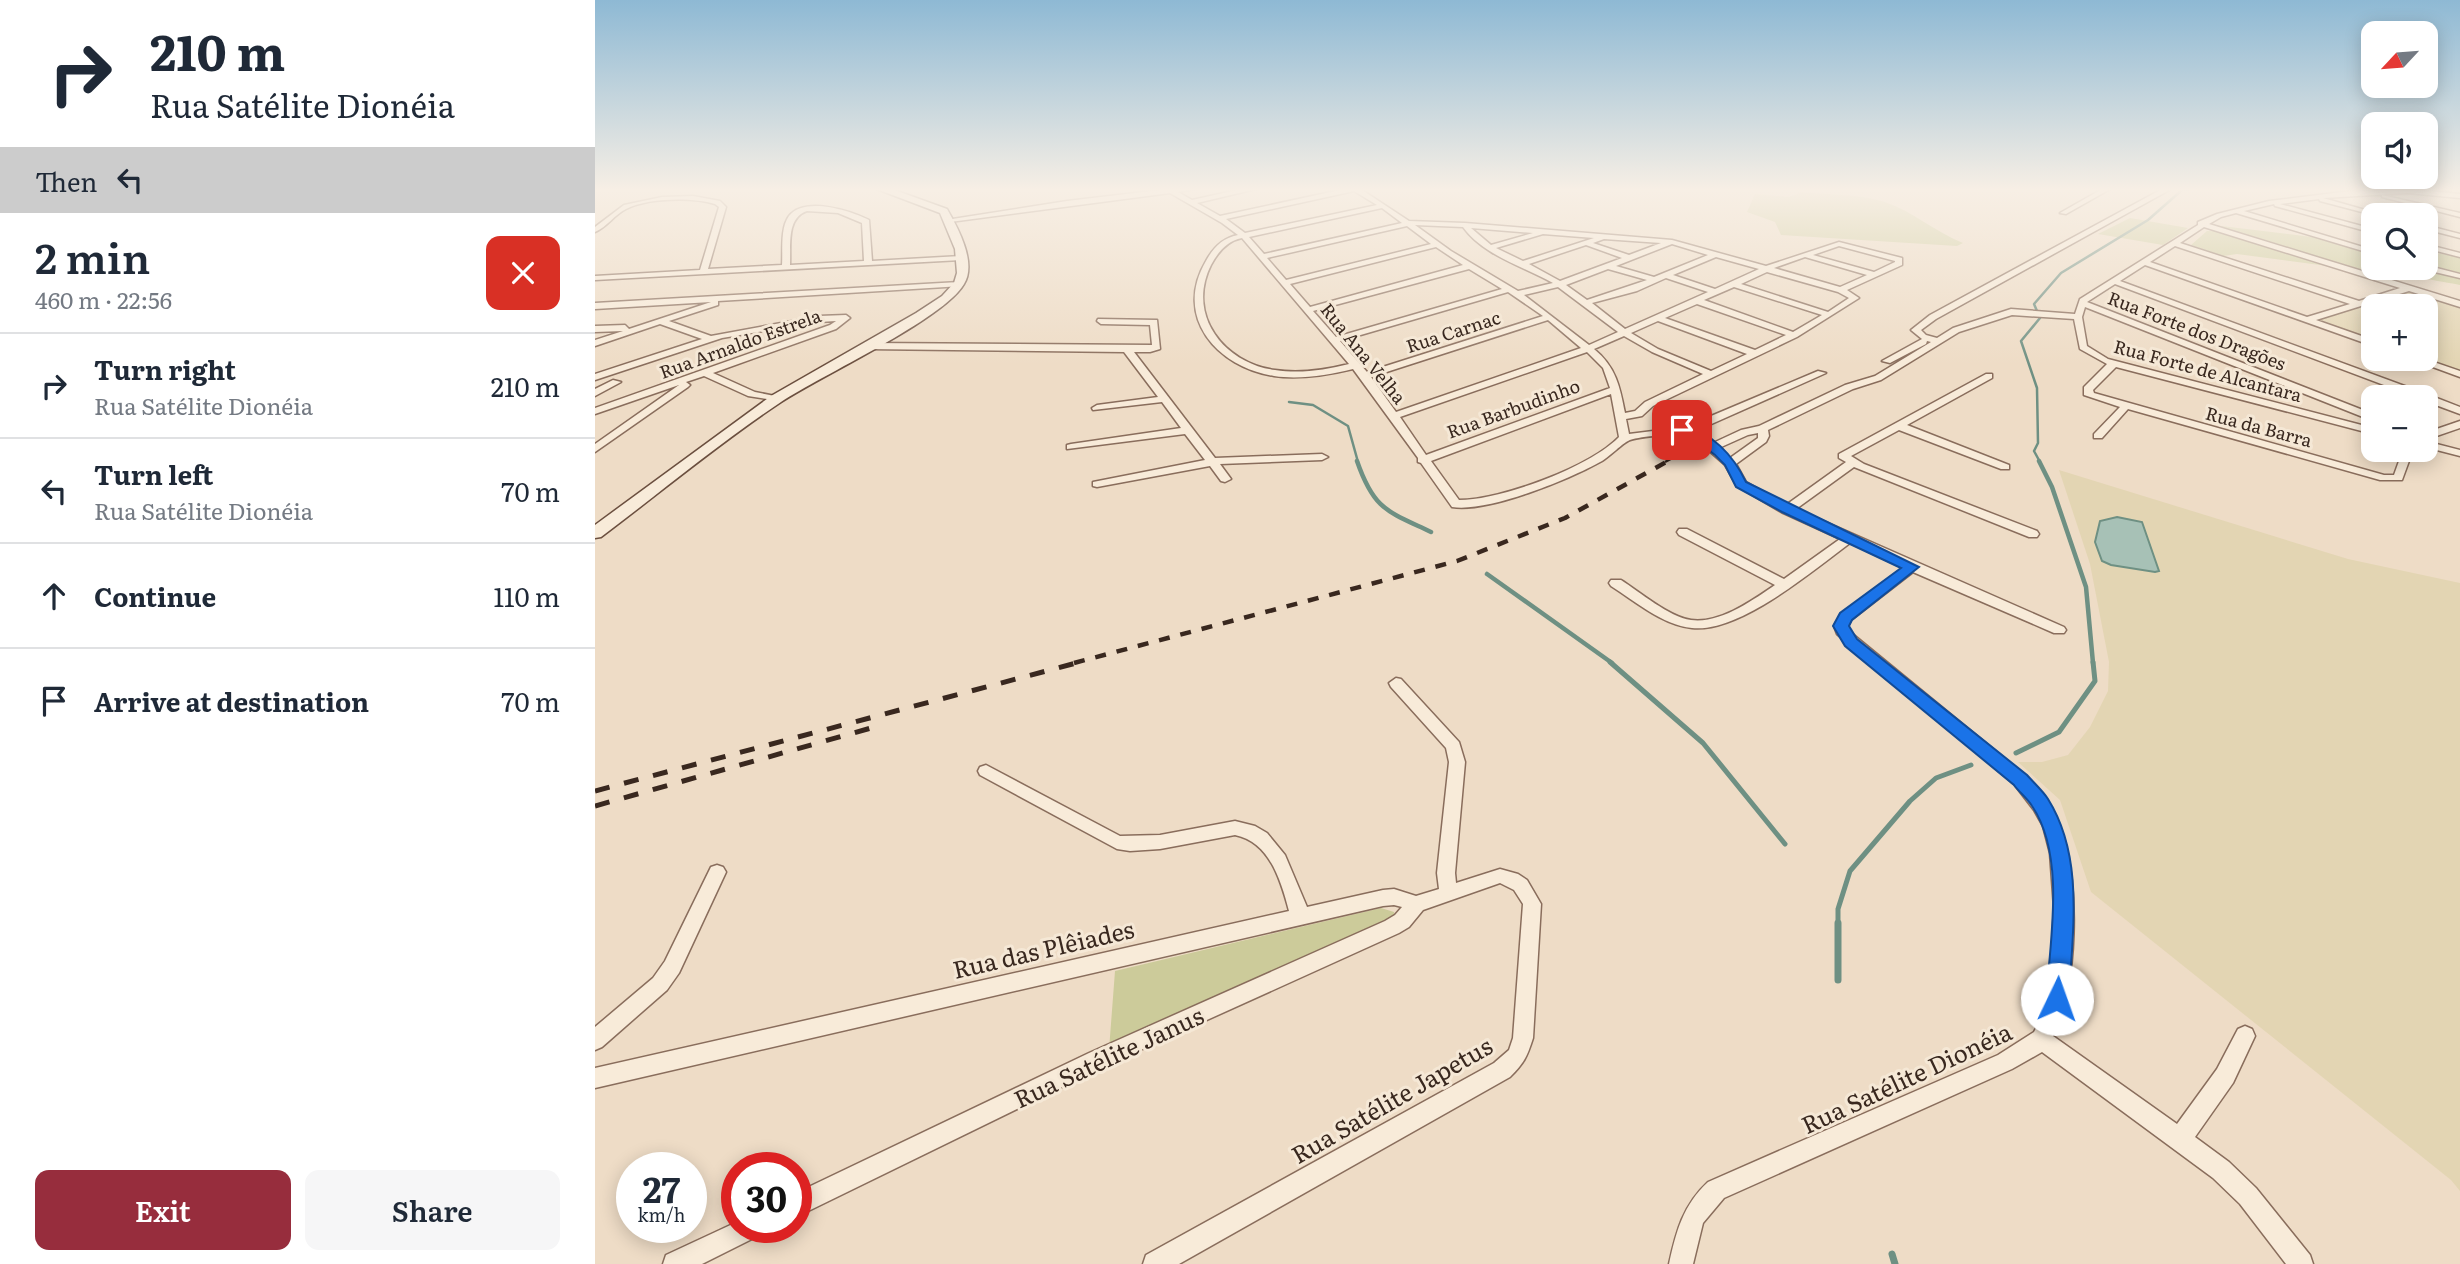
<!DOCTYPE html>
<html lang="en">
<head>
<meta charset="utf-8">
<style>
	:root { --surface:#fff; --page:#f6f6f7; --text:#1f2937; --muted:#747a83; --line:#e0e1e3; --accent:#972d3d }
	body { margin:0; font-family:Literata,serif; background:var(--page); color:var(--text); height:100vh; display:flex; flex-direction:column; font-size:26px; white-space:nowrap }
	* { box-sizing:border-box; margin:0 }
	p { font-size:23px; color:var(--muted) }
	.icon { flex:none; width:38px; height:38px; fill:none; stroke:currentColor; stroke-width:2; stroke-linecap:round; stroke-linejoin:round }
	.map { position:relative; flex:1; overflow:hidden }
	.panel { display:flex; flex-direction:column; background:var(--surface); width:595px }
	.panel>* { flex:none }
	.banner { background:#fff; color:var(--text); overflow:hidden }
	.needle { width:46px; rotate:244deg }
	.buttons { position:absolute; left:1766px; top:21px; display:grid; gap:14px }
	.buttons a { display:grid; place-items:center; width:77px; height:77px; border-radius:14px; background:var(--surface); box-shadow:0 4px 18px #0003; font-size:35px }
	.speed { position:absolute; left:21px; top:1152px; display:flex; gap:14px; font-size:35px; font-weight:700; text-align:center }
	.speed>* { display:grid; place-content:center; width:91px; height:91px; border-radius:50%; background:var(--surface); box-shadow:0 4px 18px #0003; line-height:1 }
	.speed small { font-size:18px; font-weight:400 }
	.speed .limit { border:10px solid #d22; background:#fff; color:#111 }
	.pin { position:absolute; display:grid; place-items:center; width:60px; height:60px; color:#fff; margin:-30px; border-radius:14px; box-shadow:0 4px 10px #0006 }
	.me { position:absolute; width:77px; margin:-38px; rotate:3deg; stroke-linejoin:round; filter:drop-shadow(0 0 5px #0008) }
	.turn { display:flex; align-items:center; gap:24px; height:147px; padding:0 35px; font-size:32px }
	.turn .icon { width:91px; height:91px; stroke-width:2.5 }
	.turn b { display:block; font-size:49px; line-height:60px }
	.then { display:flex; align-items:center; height:66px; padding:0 35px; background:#0003; gap:14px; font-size:26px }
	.round { display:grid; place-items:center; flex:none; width:74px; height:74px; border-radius:14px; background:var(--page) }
	.summary { display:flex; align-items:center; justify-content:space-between; height:119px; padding:0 35px }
	h1 { font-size:42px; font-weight:600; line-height:52px }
	.primary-button { display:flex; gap:14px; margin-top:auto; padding:14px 35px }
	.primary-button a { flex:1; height:80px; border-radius:14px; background:var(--accent); color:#fff; font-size:28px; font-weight:600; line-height:80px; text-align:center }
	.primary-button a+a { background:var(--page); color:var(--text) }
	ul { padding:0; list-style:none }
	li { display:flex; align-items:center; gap:21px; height:105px; padding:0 35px; border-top:2px solid var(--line) }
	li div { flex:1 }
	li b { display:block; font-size:26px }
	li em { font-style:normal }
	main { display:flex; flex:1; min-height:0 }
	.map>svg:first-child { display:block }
</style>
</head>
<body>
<main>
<section class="panel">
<div class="banner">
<div class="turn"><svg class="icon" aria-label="right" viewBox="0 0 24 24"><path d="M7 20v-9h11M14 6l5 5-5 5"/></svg><div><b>210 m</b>Rua Satélite Dionéia</div></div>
<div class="then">Then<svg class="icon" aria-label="left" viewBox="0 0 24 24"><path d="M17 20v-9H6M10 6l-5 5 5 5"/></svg></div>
</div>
<div class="summary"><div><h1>2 min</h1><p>460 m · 22:56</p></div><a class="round" style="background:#d93025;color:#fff"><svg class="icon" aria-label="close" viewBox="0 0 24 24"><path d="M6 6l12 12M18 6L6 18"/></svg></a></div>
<ul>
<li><svg class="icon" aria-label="right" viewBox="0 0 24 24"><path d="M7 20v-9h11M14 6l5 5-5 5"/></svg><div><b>Turn right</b><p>Rua Satélite Dionéia</p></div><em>210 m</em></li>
<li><svg class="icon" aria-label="left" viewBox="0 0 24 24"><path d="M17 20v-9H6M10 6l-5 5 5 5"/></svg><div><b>Turn left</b><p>Rua Satélite Dionéia</p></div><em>70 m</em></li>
<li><svg class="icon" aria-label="ahead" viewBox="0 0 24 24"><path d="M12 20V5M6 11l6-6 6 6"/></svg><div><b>Continue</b></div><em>110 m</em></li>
<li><svg class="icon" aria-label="arrive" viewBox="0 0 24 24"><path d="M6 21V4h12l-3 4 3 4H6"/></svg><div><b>Arrive at destination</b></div><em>70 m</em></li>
</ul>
<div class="primary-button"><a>Exit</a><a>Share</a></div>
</section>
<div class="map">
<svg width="1865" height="1264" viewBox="0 0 1865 1264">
	<rect width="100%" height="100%" fill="#eedcc6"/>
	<path fill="#e3d5b3" d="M1815,290L1865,307V371L1829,359L1830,306H1778V341L1718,320Z
		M1464,470L1753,559L1865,583V1191L1856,1180L1496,892L1465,800L1423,762H1447L1473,755L1495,727L1513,691L1514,662L1495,564Z"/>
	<path fill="#cccb9a" d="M1207,192C1233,195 1265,194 1290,202C1319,212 1340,232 1368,243L1362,246L1186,235L1180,222L1152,212L1160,194L1194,197Z
		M1535,218L1593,228L1568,245L1503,234Z
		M1618,225L1725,238L1778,253V268H1830L1865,278V285C1848,282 1783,269 1772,272Z
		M1612,231H1624L1740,267L1642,254L1628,256L1596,245Z
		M1830,251L1865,257V274L1831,264Z
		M786,908L799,912L800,917L514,1050L520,971Z"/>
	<path fill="#a7c1b6" stroke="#6e9083" stroke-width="2" d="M1522,517L1547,522L1564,571L1560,572L1516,565L1507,561L1500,542L1505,521Z"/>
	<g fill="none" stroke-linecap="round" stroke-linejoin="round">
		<path stroke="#6e9083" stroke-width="2.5" d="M694,402L718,405L753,426L763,462
			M1445,462L1439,451L1443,443L1442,388L1426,341L1445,318L1439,304L1466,273L1553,220L1587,190L1600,188"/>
		<path stroke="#6e9083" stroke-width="4.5" d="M762,461C779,510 792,511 836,532
			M1444,461L1457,487L1491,587L1498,663
			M892,574L1017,663"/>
		<path stroke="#6e9083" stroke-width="5" d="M1015,662L1108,743L1190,844
			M1421,753L1464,732L1500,681L1498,662
			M1243,925V909L1255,871L1315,801L1341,778L1376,765"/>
		<path stroke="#6e9083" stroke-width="7" d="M1243,923V980
			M1297,1254L1300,1264"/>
		<g stroke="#896d5c" stroke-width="3">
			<path id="minor" d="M582,188H605L583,192L597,200L651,188H665L602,203L625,216L754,188H764L814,221L870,223L1077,240L1171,266L1244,242L1307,258V265L1252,290L1264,298L1202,337L1058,406L1047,416L1031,419L1034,434L1090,427L1223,371L1231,373L1103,430L1118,443L1146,430L1164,426L1250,385L1280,376L1336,342L1332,341L1331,344L1295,363L1287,361L1327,339L1316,330L1335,315L1569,188H1578L1341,319L1326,330L1331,335L1342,338L1358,328L1416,309L1480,314L1485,299L1603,225V222L1622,214L1674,201L1755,191L1813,189L1865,194V198L1813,193L1728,198L1788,215H1778L1725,201L1724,199L1685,204L1778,229V233L1680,206L1679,204L1649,211L1778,250V254L1641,213L1626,217L1614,224L1865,301V307L1814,291L1721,320L1778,340V346L1550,265L1525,281L1834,395L1865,407V414L1830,401V397H1821L1520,284L1492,302L1778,414V421L1490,307L1487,317L1492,346L1513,359L1778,428V434L1521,367L1498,390L1499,393L1789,475H1799L1808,450H1818L1807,480H1785L1533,409L1507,438H1499V434L1525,407L1489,395V387L1512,364L1485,349L1479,319L1417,315L1364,332L1286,380L1258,389L1173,430L1174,436L1171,442L1141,464L1151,482L1191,505L1251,462L1244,458V454L1391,374H1397V378L1312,425L1414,465V469H1406L1304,430L1256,456L1269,464L1442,531L1444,534L1442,537H1434L1259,467L1201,509L1469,627L1471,630L1469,633H1459L1318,572L1256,620L1253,626L1255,632L1431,776C1446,792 1458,809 1466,829C1485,880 1483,988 1458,1036L1582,1124L1622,1069L1643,1029L1650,1026L1657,1029L1660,1036L1638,1083L1600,1137L1634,1162L1661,1188L1715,1255L1718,1264H1691L1645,1204L1618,1178L1447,1052L1417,1069L1129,1198L1108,1223L1098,1264H1074C1081,1232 1088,1205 1113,1182L1403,1055L1439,1032L1445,1020L1451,998L1456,970L1459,908L1455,853L1448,826L1439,810L1419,784L1242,634L1239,626L1246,614L1308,568L1255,543C1217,571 1145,633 1097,628C1067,625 1040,601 1016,586L1014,583L1016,580H1026C1045,592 1074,617 1096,620C1125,624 1158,600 1180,585L1084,535L1082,532L1084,529H1092L1189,579L1245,539L1188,513L1142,486L1130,465L1096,435L1087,433C1075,435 1042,436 1033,441C1028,443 1015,456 1007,461C975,479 893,513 857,507L826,463L823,462V458L758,369C733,375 705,380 679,376C622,367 578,317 611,261C618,248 627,238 643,235L627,223L575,193L355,222L351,220L472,201ZM759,191L782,205L650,233L631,219ZM787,208L807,223L669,254L654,237ZM820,225L868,227C889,256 928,266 958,283L923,291L856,251ZM812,226L836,244L691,280L672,258ZM1609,227L1805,288L1764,301L1585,243ZM876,228L938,233L896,245ZM948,234L999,238L928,261L901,248ZM647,238L754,364C730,370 705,374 680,370C629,363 591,315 616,265C623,252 632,241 647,238ZM1009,239L1066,243L1034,255L998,243ZM1077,244L1113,255L1059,277L1021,266ZM991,245L1027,258L965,281L934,264ZM1244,246L1300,261V262L1279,272L1218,255ZM1580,246L1755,304L1712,317L1555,262ZM841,247L868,265L715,307L695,284ZM1121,257L1164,269L1120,289L1078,275ZM1210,257L1272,275L1245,287L1179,268ZM874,269L907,289L741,337L718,311ZM1013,269L1052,280L992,300L971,285ZM1172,272L1243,292L1254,298L1233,312L1146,284ZM1071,278L1113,292L1030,329L997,303L1042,291ZM963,287L1023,332L994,345L929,295ZM1139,287L1227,315L1198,332L1109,300ZM913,292L948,316L772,372L745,341ZM1102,304L1191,335L1160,350L1070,318ZM953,320L986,348L801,412L776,377ZM1063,321L1152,354L1116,371L1063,349L1036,333ZM1029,336L1057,352L1108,374L1050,402L1040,411L1030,413C1025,387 1021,367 999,349ZM992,352L1008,368L1015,388L831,455L805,417ZM1016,394L1024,437C995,467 906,500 864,500L836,461ZM1163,433V438L1135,458L1124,448L1153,435Z
				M1509,188H1517L1471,214L1465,213Z
				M1787,195L1865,213V217L1787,197Z
				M98,196L125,201L131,207L113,269L187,265C188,251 185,228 194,216C210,196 256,211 274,220L277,261L366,256L370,258L366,260L0,280V276L105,270L124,207L120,204C97,197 52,198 31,209C19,215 12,227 0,232V227L29,205L67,197ZM212,211L243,213L267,223L269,261L195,265C196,246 191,218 212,211Z
				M1830,225L1865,234V238L1830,229Z
				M1830,244L1865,253V257L1830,248Z
				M1830,265L1865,274V278L1827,269L1830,268Z
				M364,282L368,284L367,286L123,301V305L74,321L116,336L224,316L251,315L255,318L241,329L118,373L160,392L185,397V401L153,396L109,376L91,382L95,385L93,387L0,452V444L84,385L0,414V408L235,325L241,321L224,322L127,338L0,380V374L107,339L65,324L0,346V340L28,331L0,332V326L30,325L34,329L116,302L0,309V303Z
				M503,319L562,320L565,349L555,352H539L620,458L727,454L733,457L727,460L625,464L636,479L630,482L626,481L615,466L502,487L498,486V482L610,460L590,434L472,449V445L476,444L586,428L567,402L498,410L497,408L502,405L563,397L529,352L271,349L266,346L271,343L557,345L555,325L506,324L502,321Z
				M1816,359H1830L1865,371V377Z
				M18,380L26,382L0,396V389Z
				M1865,421V428L1830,440V433Z
				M1830,441L1865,450V456L1830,447Z
				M801,678L806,679L864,742L870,762L860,873L861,883L905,869L923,874L932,880L946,904L938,1038C932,1057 929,1063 915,1077L584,1264H548L551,1255L899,1063L914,1050L918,1038L928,904L919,890L905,883L828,910L814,927L804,933L508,1067L201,1217V1193L494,1053L790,921L800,915L807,907L799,905L788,906L0,1088V1068L694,911C686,881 675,842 640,835L565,849L535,851L522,849L385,775L383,771L385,767L391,765L525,836L565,835L640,821L660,826L672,833L690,855L712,907L788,890L799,889L821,896L844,889L842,873L854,762L851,748L796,687L794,683Z
				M122,865L128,867L131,872L84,973L72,990L7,1047L0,1050V1027L58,978L70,961L116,867Z
				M142,1222V1227H169L165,1235L107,1264H68L71,1255Z"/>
		</g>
		<g stroke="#6b4f3f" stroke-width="3">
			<path id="secondary" d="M279,188H294L352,209C363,228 382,263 369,284C349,319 225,376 186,402C124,443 66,492 6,537L0,538V525L176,396L321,313L347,296L359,283L362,273L360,249L345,213Z"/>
		</g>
		<use href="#minor" fill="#f8ebd9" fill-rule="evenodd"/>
		<use href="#secondary" fill="#f8ebd9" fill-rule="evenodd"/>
		<path stroke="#39281f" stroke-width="2.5" stroke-dasharray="7 7" stroke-linecap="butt" d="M1070,462L1083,455"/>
		<path stroke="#39281f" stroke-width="4.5" stroke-dasharray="11 11" stroke-linecap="butt" d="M479,663L862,561L970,518L1073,461"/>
		<path stroke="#39281f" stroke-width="5" stroke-dasharray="15 15" stroke-linecap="butt" d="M0,791L485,662
			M0,806L283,726"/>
	</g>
	<linearGradient id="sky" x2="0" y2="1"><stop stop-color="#8eb9d4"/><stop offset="0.52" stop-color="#f7efe5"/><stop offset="1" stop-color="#f7efe5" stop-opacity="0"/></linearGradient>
	<rect width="1865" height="365" fill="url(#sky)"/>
	<path fill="#1a73e8" stroke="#114b97" stroke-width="2" d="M1087,426C1117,432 1138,455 1151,482L1324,567L1257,620L1254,626L1262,639L1432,775C1439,783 1448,791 1453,799C1490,858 1477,933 1474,999L1471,1006L1462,1009L1454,1006L1451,999C1455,942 1471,856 1437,806C1432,798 1424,792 1419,785L1250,646L1238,626L1245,613L1306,568L1187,512L1141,487L1130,465L1120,455L1094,435L1082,432V427Z"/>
	<g text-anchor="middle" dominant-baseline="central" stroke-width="6" stroke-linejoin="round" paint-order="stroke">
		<g font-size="18" fill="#39281f" stroke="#f5e8d6">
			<text transform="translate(1602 330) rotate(21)">Rua Forte dos Dragões</text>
			<text transform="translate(858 331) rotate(-18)">Rua Carnac</text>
			<text transform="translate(145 343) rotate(-20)">Rua Arnaldo Estrela</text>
			<text transform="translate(769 353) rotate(51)">Rua Ana Velha</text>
			<text transform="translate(1613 370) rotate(15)">Rua Forte de Alcantara</text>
			<text transform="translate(918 408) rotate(-20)">Rua Barbudinho</text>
			<text transform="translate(1664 426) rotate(15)">Rua da Barra</text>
		</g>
		<g font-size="24" fill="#39281f" stroke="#f5e8d6">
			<text transform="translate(448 948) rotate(-13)">Rua das Plêiades</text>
			<text transform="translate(513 1056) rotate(-25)">Rua Satélite Janus</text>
			<text transform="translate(1311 1077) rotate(-25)">Rua Satélite Dionéia</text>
			<text transform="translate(796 1099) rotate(-30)">Rua Satélite Japetus</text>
		</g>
	</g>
</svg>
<div class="buttons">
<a><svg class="needle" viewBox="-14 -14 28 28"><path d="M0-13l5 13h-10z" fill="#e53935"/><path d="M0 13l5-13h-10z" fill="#747a83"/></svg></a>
<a><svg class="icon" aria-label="sound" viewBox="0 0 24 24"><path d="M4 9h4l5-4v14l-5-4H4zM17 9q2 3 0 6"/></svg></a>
<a><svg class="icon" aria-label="search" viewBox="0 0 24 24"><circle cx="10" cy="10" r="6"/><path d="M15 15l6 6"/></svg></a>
<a>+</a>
<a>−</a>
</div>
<div class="speed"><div>27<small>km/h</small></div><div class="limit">30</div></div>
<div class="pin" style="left:1087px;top:430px;background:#d93025"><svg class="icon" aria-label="arrive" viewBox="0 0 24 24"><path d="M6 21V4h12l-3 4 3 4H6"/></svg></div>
<svg class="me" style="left:1462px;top:999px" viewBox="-20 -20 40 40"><circle r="19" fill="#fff"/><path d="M0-13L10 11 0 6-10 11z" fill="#1a73e8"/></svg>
</div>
</main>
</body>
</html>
